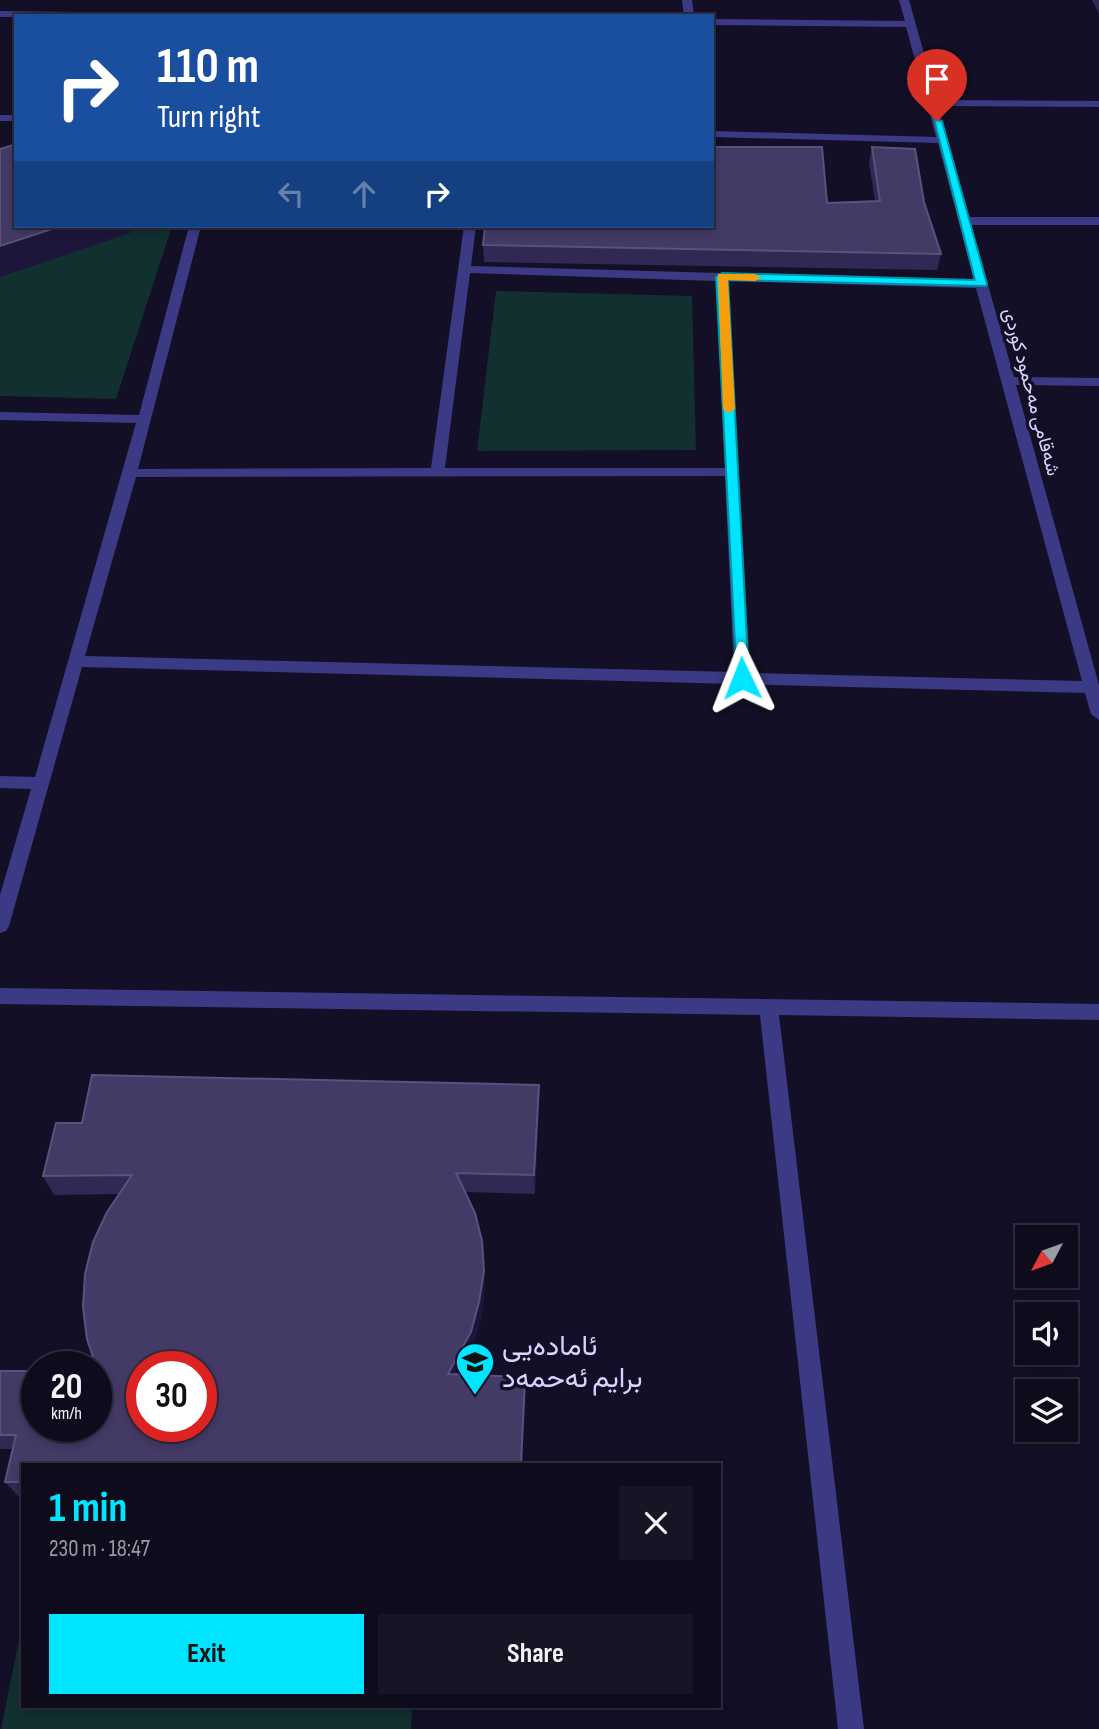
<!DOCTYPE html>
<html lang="en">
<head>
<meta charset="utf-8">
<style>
	:root { --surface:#0e0b1c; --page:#171425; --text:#f1f3f6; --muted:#9b9ba3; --line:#2e2b3b; --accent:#00e5ff }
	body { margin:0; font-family:"Sofia Sans Condensed",Vazirmatn,sans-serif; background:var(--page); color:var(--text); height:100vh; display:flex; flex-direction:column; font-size:26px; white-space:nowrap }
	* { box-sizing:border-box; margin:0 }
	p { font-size:23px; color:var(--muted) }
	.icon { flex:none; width:38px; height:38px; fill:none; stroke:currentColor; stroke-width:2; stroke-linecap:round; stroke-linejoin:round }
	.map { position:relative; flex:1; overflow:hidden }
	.panel { position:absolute; left:21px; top:1463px; width:700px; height:245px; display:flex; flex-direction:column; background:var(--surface); border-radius:0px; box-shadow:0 4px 10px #0003,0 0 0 2px var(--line) }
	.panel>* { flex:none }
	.guide { position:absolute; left:14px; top:14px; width:700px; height:214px; border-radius:0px; box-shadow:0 4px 10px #0003,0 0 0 2px var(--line); background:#1a4fa0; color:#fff; overflow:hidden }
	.needle { width:46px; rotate:229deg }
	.tools { position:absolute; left:1015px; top:1225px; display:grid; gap:14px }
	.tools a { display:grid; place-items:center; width:63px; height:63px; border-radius:0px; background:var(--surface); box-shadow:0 4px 10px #0003,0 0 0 2px var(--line); font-size:35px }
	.speed { position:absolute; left:21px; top:1351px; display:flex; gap:14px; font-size:35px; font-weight:700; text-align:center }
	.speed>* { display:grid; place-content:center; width:91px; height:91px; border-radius:50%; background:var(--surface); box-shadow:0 4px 10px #0003,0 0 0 2px var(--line); line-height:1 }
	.speed small { font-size:18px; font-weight:400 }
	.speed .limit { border:10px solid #d22; background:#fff; color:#111 }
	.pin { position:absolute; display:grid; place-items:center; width:60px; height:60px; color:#fff; margin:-72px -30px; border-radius:50% 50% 50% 0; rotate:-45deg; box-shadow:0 0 7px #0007 }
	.pin .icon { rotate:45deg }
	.me { position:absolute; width:77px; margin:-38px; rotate:358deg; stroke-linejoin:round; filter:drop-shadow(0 0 5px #0008) }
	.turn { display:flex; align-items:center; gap:24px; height:147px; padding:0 28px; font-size:32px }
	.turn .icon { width:91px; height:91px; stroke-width:2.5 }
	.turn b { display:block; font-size:49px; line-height:60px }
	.lanes { display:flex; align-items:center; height:66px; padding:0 28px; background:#0003; justify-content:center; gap:35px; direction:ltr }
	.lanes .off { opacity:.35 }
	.round { display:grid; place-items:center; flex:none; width:74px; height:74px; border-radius:0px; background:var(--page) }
	.headline { display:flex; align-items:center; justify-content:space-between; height:119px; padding:0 28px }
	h1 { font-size:42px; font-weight:700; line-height:52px; color:var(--accent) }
	.primary-button { display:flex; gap:14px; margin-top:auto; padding:14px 28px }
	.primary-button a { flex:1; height:80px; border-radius:0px; background:var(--accent); color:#111; font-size:28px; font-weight:700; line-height:80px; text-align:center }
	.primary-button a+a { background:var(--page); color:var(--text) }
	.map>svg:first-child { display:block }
</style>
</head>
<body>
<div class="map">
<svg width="1099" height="1729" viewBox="0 0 1099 1729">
	<rect width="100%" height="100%" fill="#130f26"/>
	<path fill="#12302f" d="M0,151L16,226H172L116,399L0,396Z
		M496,291L692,296L696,450L477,451Z
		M23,1620V1706H412L411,1729H1Z"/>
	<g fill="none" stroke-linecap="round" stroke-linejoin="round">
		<path fill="#3d3a85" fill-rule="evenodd" d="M682,0H692L694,16H684Z
			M899,0H909L937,100L1099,101V107L938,106L969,217H1099V225H971L1014,377L1099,378V386L1016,385L1099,685V720L1091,714L1085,693L82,667L9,926L6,931L0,933V895L31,789L0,788V776L35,777L136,423L0,420V412L139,415L189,226H201L138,469L431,468L464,226H476L471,266L974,280L938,143L712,137V131L936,137L906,27L712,25V19L905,21ZM470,273L716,281L725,468H445ZM728,281L976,288L1082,681L750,673ZM725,476L734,672L85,656L136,477Z
			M0,11L148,13L153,16L0,17Z
			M0,115H16V121H0Z
			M0,988L1099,1004V1020L779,1015L864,1729H838L760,1015L0,1004Z"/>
	</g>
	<path fill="#312854" d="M1092,0H1099V14Z
		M872,147L924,202L941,254L937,270L484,262L483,245L827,203L875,201L869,163Z
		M539,1105L535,1194L465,1192L485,1288L481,1319L472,1349L458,1375L526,1393L23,1465V1496H18L5,1482L12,1449H0V1371L98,1372L119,1194L54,1195L43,1176L82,1123Z"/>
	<path fill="#1d163a" d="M61,226H128L130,233L0,277V246Z
		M539,1085V1105L535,1194L534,1175Z
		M482,1241L485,1288L481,1319L472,1349L450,1390L448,1374Z
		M525,1377L526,1393L522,1465H521Z"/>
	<path fill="#433a66" stroke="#5a527e" stroke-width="2" fill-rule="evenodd" d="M16,144V226H61L0,246V149Z
		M712,147H822L827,203L880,201L872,147L915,149L924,202L941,254L483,245L485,226H712Z
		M92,1075L539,1085L534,1175L456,1173L475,1213L482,1241L484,1271L479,1302L471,1332L448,1374L525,1377L521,1465H23V1482H5L16,1435H0V1371H37V1426H96V1372H98L87,1339L83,1307L85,1274L93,1242L107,1212L132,1175L43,1176L56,1123H82ZM142,1367H201V1426H142Z"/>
	<path fill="#00e5ff" stroke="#0095a6" stroke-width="2" d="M934,119L942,121L987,284L986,286L728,280L749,678L747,682H737L716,277L722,273L975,280Z"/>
	<path fill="#f59e0b" d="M718,274H755L761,278L755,281L728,280L735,409L729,413L723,409Z"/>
	<defs>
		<g id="school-pin" transform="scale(2.0125)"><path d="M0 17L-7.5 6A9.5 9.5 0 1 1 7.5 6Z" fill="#00e5ff" stroke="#130f26"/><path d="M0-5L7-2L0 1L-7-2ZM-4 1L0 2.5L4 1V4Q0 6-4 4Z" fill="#111"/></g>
	</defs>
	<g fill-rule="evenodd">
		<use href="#school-pin" x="475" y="1362"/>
	</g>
	<g text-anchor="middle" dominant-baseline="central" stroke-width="7" stroke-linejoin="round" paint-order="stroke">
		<g font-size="19" fill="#d9d4ff" stroke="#130f26">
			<text transform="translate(1031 392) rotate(75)">شەقامی مەحمود کوردی</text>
		</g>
		<g font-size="28" fill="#d9d4ff" stroke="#130f26" text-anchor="start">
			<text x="502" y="1346">ئامادەیی<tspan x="502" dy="32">برایم ئەحمەد</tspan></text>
		</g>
	</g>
</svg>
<div class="tools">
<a><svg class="needle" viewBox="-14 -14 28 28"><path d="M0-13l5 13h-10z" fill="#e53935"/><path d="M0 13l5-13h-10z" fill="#9b9ba3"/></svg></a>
<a><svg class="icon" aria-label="sound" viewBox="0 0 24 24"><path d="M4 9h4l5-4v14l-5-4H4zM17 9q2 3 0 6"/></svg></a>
<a><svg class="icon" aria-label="layers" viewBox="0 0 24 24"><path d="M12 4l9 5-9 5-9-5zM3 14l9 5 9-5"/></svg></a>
</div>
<div class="speed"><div>20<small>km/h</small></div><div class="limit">30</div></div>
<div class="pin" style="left:937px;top:121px;background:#d93025"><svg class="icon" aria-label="arrive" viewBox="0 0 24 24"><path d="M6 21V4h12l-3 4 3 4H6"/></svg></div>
<svg class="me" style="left:742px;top:678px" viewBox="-20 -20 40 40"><path d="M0-17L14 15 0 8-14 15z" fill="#00e5ff" stroke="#fff" stroke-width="4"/></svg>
<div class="guide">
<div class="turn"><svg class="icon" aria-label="right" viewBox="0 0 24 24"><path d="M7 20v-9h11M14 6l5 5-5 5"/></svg><div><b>110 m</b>Turn right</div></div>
<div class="lanes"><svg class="icon off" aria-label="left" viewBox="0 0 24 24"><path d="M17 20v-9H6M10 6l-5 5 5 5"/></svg><svg class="icon off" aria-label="ahead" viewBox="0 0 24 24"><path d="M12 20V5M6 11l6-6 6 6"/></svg><svg class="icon" aria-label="right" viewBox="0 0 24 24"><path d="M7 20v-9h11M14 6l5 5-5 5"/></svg></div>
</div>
<section class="panel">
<div class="headline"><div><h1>1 min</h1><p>230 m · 18:47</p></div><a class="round"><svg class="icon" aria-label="close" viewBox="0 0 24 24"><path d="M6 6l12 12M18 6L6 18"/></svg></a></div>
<div class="primary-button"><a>Exit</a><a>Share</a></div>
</section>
</div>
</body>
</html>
